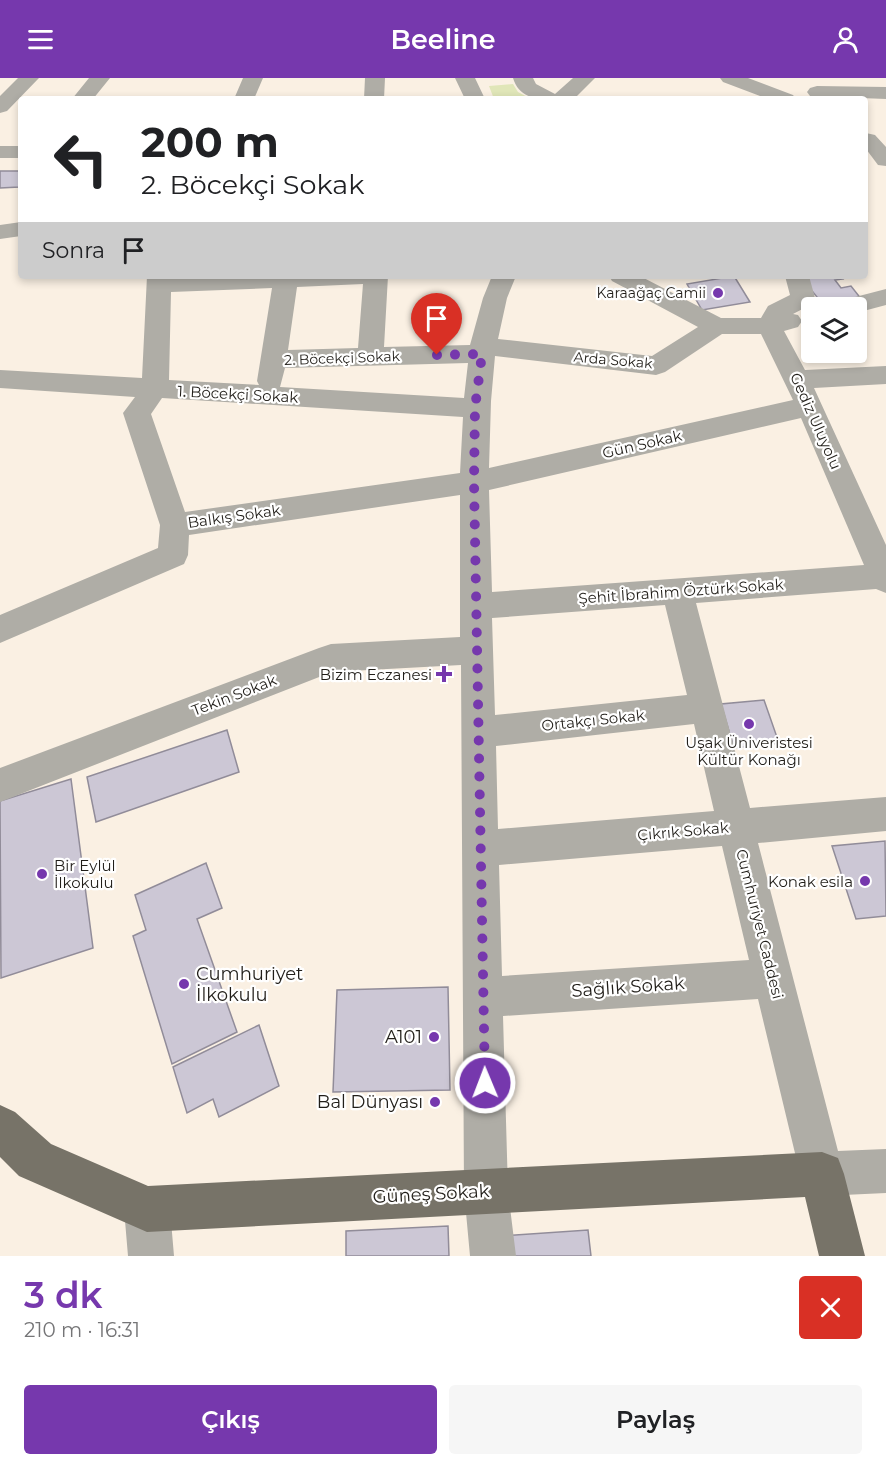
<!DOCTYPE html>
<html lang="tr">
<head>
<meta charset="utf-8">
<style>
	:root { --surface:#fff; --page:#f6f6f6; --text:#202124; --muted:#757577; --accent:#7638ad }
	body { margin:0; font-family:Montserrat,sans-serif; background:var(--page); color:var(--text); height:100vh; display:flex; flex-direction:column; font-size:22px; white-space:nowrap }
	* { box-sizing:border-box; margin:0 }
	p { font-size:20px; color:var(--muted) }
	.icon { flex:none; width:33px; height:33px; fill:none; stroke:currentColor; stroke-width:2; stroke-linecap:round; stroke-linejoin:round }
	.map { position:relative; height:1178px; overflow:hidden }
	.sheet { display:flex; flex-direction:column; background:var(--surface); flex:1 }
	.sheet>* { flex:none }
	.guide { position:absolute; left:18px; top:18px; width:850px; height:183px; border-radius:6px; box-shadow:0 3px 9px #0003; background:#fff; color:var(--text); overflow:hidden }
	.controls { position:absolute; left:801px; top:219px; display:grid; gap:12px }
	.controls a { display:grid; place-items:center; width:66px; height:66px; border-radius:6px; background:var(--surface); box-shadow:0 3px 9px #0003; font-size:30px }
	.pin { position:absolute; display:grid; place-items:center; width:51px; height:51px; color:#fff; margin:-62px -26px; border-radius:50% 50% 50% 0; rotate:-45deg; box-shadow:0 0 6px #0007 }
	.pin .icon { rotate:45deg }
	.me { position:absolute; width:66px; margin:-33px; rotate:359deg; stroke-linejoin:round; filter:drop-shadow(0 0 4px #0008) }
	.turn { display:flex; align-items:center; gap:21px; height:126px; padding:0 24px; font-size:27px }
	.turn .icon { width:78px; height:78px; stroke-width:2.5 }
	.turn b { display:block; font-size:42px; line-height:51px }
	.then { display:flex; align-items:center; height:57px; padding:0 24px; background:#0003; gap:12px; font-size:22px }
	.round { display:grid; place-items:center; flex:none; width:63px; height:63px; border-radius:6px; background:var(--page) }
	.headline { display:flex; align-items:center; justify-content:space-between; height:102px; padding:0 24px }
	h1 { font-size:36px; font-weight:600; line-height:45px; color:var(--accent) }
	.cta { display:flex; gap:12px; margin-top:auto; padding:12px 24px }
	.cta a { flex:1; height:69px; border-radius:6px; background:var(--accent); color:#fff; font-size:24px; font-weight:600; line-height:69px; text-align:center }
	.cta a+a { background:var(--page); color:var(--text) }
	header { display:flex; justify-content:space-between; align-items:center; height:78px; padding:0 24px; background:var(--accent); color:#fff; font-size:27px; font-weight:600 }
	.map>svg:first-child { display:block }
</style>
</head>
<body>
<header><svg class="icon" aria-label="menu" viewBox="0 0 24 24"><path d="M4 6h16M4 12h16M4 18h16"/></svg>Beeline<svg class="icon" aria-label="person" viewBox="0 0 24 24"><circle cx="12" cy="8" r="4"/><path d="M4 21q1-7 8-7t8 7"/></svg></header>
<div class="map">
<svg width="886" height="1178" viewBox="0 0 886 1178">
	<rect width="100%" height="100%" fill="#faf0e3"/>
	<path fill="#e0e6b8" d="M513,6L518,14L531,21H494L489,8Z"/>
	<path fill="#ccc7d5" stroke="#918c99" stroke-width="1.5" d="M0,93H21L19,109L0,110Z
		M734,198L750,224L702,232L687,206Z
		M800,198H841L843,201L835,202L841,210L851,208L862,222L825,229Z
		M764,622L779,665L734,670L721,626Z
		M227,652L239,694L96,744L87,699Z
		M71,701L93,870L1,900L0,723Z
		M885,763L886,838L856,841L832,768Z
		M206,785L222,830L197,841L237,954L172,986L133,858L146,852L135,817Z
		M448,909L450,1012L333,1014L337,912Z
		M259,947L279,1008L219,1039L213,1021L187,1035L173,989Z
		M448,1148L449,1178H346V1153Z
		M588,1152L591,1178H503L502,1158Z"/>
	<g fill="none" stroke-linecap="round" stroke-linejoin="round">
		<path fill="#afada6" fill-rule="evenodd" d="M18,0H39L7,33L0,35V18Z
			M89,0H110L93,21H72Z
			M243,0H263L254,21H234Z
			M365,0H385L384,21H364Z
			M455,0H475L485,21H465Z
			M513,0H533L536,6L555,16L573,0H595L574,21C551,21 521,27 513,0Z
			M720,0H748L793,17L796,21H768L723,4Z
			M817,8L886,9V21L810,18L807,14L810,10Z
			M866,55L875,57L886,69V88L878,87L866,71Z
			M0,68H21V80H0Z
			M21,144V158L0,161V147Z
			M147,198H388L384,269L470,267L483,220L492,198H516L507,220L498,261L652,278L698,249L612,203L609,198H640L721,240H761L768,228L790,217L785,198H809L815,220L812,226L793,236L798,237L802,243L798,249L784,253L805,292L886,288V306L814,310L886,467V515L876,511L696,525L750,730L886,719V753L758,765L838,1073L886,1071V1115L822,1118L806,1112L800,1096L758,921L503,938L508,1113L516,1178H470L464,1113L461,587L332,594L0,724V690L319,570L331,566L460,559V417L189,457L188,477L184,486L0,565V537L158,470L160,447L123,335L135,319L0,310V292L142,300ZM363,206L358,270L288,272L297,209ZM272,210L257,303L259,307L169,302L171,214ZM722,256H761L793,322L489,390L491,323L495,278L656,297L665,294ZM468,285L464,320L280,309L285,290ZM162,320L463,339L460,395L185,434L151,336ZM801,340L864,487L492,514L489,412ZM665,527L687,617L495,637L492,540ZM694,646L714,733L498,751L496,668ZM722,768L749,882L502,898L499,787Z
			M886,211V227L856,235V230H833L836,224Z
			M147,1108L163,1115L170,1131L174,1178H128L124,1131L131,1115Z"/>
		<path fill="#777368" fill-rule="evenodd" d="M0,1027L15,1034L51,1066L148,1108L822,1074L838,1080L844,1096L865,1178H819L805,1119L147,1154L19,1098L0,1079Z"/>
	</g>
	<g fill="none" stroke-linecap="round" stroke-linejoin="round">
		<path stroke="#7638ad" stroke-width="10" stroke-dasharray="0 18" d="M437,277L482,276L475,330L474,404L485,1005"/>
	</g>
	<g fill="#7638ad" stroke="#fff" stroke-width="2">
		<circle cx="718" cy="215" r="6"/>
		<path d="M441 587h6v6h6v6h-6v6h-6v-6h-6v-6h6z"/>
		<circle cx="749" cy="646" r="6"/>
		<circle cx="42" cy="796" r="6"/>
		<circle cx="865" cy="803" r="6"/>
		<circle cx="184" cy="906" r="6"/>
		<circle cx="434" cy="959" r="6"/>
		<circle cx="435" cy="1024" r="6"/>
	</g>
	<g text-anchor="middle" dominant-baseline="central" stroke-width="4.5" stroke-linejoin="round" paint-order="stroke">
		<g font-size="14" fill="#211e19" stroke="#fff" text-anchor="end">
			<text x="706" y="215">Karaağaç Camii</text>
		</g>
		<g font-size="14" fill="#211e19" stroke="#fff">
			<text transform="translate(342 280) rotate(-2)">2. Böcekçi Sokak</text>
			<text transform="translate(613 282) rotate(5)">Arda Sokak</text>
		</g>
		<g font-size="15" fill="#211e19" stroke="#fff">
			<text transform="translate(238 316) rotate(3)">1. Böcekçi Sokak</text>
			<text transform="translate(816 343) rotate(66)">Gediz Uluyolu</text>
			<text transform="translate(642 366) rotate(-13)">Gün Sokak</text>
			<text transform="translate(234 438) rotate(-8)">Balkış Sokak</text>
			<text transform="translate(681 513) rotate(-4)">Şehit İbrahim Öztürk Sokak</text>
			<text transform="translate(234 617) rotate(-21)">Tekin Sokak</text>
			<text transform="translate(593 642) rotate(-6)">Ortakçı Sokak</text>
			<text transform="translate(683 753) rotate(-5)">Çıkrık Sokak</text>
			<text transform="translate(760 846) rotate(76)">Cumhuriyet Caddesi</text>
		</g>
		<g font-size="15" fill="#211e19" stroke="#fff" text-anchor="end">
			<text x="432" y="596">Bizim Eczanesi</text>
			<text x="749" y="664" text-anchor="middle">Uşak Üniveristesi<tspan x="749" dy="17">Kültür Konağı</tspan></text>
			<text x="54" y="787" text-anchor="start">Bir Eylül<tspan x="54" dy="17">İlkokulu</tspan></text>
			<text x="853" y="803">Konak esila</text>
		</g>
		<g font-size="18" fill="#211e19" stroke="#fff" text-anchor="end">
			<text x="196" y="896" text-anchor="start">Cumhuriyet<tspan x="196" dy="21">İlkokulu</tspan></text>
			<text x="422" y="959">A101</text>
			<text x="423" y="1024">Bal Dünyası</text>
		</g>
		<g font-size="18" fill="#211e19" stroke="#fff">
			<text transform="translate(628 909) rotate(-4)">Sağlık Sokak</text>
			<text transform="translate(431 1116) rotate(-3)">Güneş Sokak</text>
		</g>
	</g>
</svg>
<div class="controls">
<a><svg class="icon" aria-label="layers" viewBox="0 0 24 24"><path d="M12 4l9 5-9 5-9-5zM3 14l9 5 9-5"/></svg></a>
</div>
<div class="pin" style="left:437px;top:277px;background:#d93025"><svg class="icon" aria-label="arrive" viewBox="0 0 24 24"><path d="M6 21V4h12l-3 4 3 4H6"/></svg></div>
<svg class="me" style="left:485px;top:1005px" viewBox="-20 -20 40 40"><circle r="17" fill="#7638ad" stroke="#fff" stroke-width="3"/><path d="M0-11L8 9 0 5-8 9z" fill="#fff"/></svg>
<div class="guide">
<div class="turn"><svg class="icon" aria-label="left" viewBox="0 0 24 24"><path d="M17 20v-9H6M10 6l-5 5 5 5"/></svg><div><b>200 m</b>2. Böcekçi Sokak</div></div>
<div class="then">Sonra<svg class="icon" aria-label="arrive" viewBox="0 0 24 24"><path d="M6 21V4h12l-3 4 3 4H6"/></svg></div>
</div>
</div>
<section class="sheet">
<div class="headline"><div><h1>3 dk</h1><p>210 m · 16:31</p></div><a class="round" style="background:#d93025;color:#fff"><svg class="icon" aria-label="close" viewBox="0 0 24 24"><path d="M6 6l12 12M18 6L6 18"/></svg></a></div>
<div class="cta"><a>Çıkış</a><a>Paylaş</a></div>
</section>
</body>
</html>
